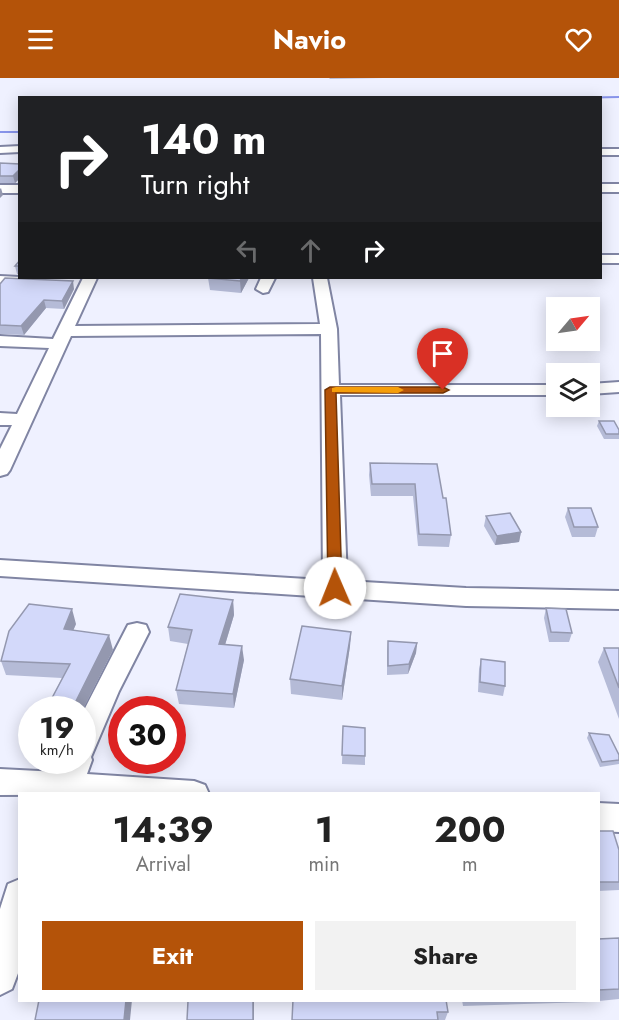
<!DOCTYPE html>
<html lang="en">
<head>
<meta charset="utf-8">
<style>
	:root { --surface:#fff; --page:#f2f2f2; --text:#222; --muted:#767676; --accent:#b45309 }
	body { margin:0; font-family:Jost,sans-serif; background:var(--page); color:var(--text); height:100vh; display:flex; flex-direction:column; font-size:22px; white-space:nowrap }
	* { box-sizing:border-box; margin:0 }
	p { font-size:20px; color:var(--muted) }
	.icon { flex:none; width:33px; height:33px; fill:none; stroke:currentColor; stroke-width:2; stroke-linecap:round; stroke-linejoin:round }
	.map { position:relative; flex:1; overflow:hidden }
	.sheet { position:absolute; left:18px; top:714px; width:582px; height:210px; display:flex; flex-direction:column; background:var(--surface); border-radius:0px; box-shadow:0 3px 15px #0003 }
	.sheet>* { flex:none }
	.banner { position:absolute; left:18px; top:18px; width:584px; height:183px; border-radius:0px; box-shadow:0 3px 15px #0003; background:#202124; color:#fff; overflow:hidden }
	.needle { width:39px; rotate:61deg }
	.controls { position:absolute; left:546px; top:219px; display:grid; gap:12px }
	.controls a { display:grid; place-items:center; width:54px; height:54px; border-radius:0px; background:var(--surface); box-shadow:0 3px 15px #0003; font-size:30px }
	.speed { position:absolute; left:18px; top:618px; display:flex; gap:12px; font-size:30px; font-weight:700; text-align:center }
	.speed>* { display:grid; place-content:center; width:78px; height:78px; border-radius:50%; background:var(--surface); box-shadow:0 3px 15px #0003; line-height:1 }
	.speed small { font-size:15px; font-weight:400 }
	.speed .limit { border:9px solid #d22; background:#fff; color:#111 }
	.pin { position:absolute; display:grid; place-items:center; width:51px; height:51px; color:#fff; margin:-62px -26px; border-radius:50% 50% 50% 0; rotate:-45deg; box-shadow:0 0 6px #0007 }
	.pin .icon { rotate:45deg }
	.me { position:absolute; width:66px; margin:-33px; rotate:359deg; stroke-linejoin:round; filter:drop-shadow(0 0 4px #0008) }
	.turn { display:flex; align-items:center; gap:21px; height:126px; padding:0 24px; font-size:27px }
	.turn .icon { width:78px; height:78px; stroke-width:2.5 }
	.turn b { display:block; font-size:42px; line-height:51px }
	.lanes { display:flex; align-items:center; height:57px; padding:0 24px; background:#0003; justify-content:center; gap:30px; direction:ltr }
	.lanes .off { opacity:.35 }
	.eta { display:flex; justify-content:space-evenly; align-items:center; height:102px; text-align:center }
	.eta b { font-size:36px; font-weight:700; line-height:42px }
	.primary-button { display:flex; gap:12px; margin-top:auto; padding:12px 24px }
	.primary-button a { flex:1; height:69px; border-radius:0px; background:var(--accent); color:#fff; font-size:24px; font-weight:700; line-height:69px; text-align:center }
	.primary-button a+a { background:var(--page); color:var(--text) }
	header { display:flex; justify-content:space-between; align-items:center; height:78px; padding:0 24px; background:var(--accent); color:#fff; font-size:27px; font-weight:700 }
	.map>svg:first-child { display:block }
</style>
</head>
<body>
<header><svg class="icon" aria-label="menu" viewBox="0 0 24 24"><path d="M4 6h16M4 12h16M4 18h16"/></svg>Navio<svg class="icon" aria-label="heart" viewBox="0 0 24 24"><path d="M12 20l-8-8c-3-5 5-10 8-4 3-6 11-1 8 4z"/></svg></header>
<div class="map">
<svg width="619" height="942" viewBox="0 0 619 942">
	<rect width="100%" height="100%" fill="#eff1ff"/>
	<g fill="none" stroke-linecap="round" stroke-linejoin="round">
		<path stroke="#8894ea" stroke-width="2" d="M567,20L619,19
			M0,54H20"/>
		<g stroke="#8085a3" stroke-width="4">
			<path id="minor" d="M20,68V74L0,75V69Z
				M600,71H619V77H600Z
				M600,106H619V114H600Z
				M0,107H20V115H0Z
				M600,177H619V185H600Z
				M0,198L39,200L42,203L35,207L0,206Z
				M83,200H97L75,248L320,246L313,200H327L337,251L339,307H556V317H340L347,503L466,510L619,513V531L466,528L0,498V482L323,502L321,256L71,258L10,392L7,396L0,398V371L12,347H0V335L17,336L49,270L0,268V258L53,261Z
				M261,200H275L268,214L263,215L256,211Z
				M619,304V314L590,316V306Z
				M137,545L146,547L149,554L119,613L91,679L92,682L87,696L194,703L205,707L209,716L0,717V691L58,694L63,682H82V636L128,547Z
				M598,725L619,726V754L598,753Z
				M20,801V890L12,911L0,917V831L8,806Z"/>
		</g>
		<use href="#minor" fill="#fff" fill-rule="evenodd"/>
	</g>
	<path fill="#b5bbd7" d="M329,0H383L330,1Z
		M0,85L20,91V100L15,105H0Z
		M20,182V196H17L15,188Z
		M208,200H249L241,215L210,212Z
		M0,206L74,211L64,231L46,230L24,257L0,256Z
		M599,343L619,352V361H604L597,348Z
		M370,385L443,420L451,457L449,469L418,468L413,418H371L369,397Z
		M568,430L598,449L595,459H572L565,439Z
		M486,438L521,454L519,464L495,467L484,448Z
		M233,522L234,537L225,567L244,582L234,630L179,626L176,612L188,566L170,563L168,549Z
		M546,530L572,555L569,564H549L544,540Z
		M76,546L73,552L113,572L82,633V632H56L52,620L62,600L6,597L1,583Z
		M351,554L350,568L342,622L291,616L290,601Z
		M388,563L417,565L416,575L408,596L387,597V573Z
		M604,570H619V641L598,584Z
		M481,581L505,608L503,618L478,614L479,591Z
		M343,648L365,678V687L342,686Z
		M589,655L619,677V686L600,689L587,660Z
		M598,753L619,772V812L598,813Z
		M619,860V921L589,924L463,928L462,922H598V861Z
		M293,922L448,934L445,942H292Z"/>
	<path fill="#9498af" d="M20,91V100L15,105L13,98Z
		M1,110L3,117L0,120V111Z
		M242,200H249L241,215L240,203Z
		M73,203L74,211L64,231L62,223Z
		M44,222L46,230L24,257L21,248Z
		M521,454L519,464L495,467L497,458Z
		M233,522L234,537L221,580L219,566Z
		M72,531L76,546L68,565L64,551Z
		M351,554L350,568L342,622V608Z
		M109,557L113,572L82,633V632H77L75,625Z
		M417,565L416,575L408,596L409,586Z
		M242,568L244,582L234,630L233,616Z
		M126,922H132L130,942H124Z
		M253,922H254V942H253Z"/>
	<path fill="#d3d9fa" stroke="#9498af" stroke-width="1.5" d="M0,85L20,86V91L13,98H0Z
		M20,182V188H15Z
		M5,200L73,203L62,223L44,222L21,248L0,247V206Z
		M208,200H242L240,203Z
		M599,343H614L619,352V356H606Z
		M370,385L437,386L443,420H446L451,457L419,456L415,406H372Z
		M568,430H591L598,449H574Z
		M510,435L521,454L497,458L486,438Z
		M180,516L233,522L219,566L242,568L233,616L176,612L192,552L168,549Z
		M29,526L72,531L64,551L109,557L75,625L52,620L70,586L1,583L9,553Z
		M546,530L566,531L572,555L551,554Z
		M302,548L351,554L342,608L290,601Z
		M388,563L417,565L409,586L388,588Z
		M604,570H619V610Z
		M481,581L505,584V608L480,604Z
		M343,648L365,650V678L342,677Z
		M589,655L609,657L619,677V682L602,684Z
		M598,753H613L619,772V804H598Z
		M619,860V911L598,912V861Z
		M39,922H126L124,942H35Z
		M203,922H253V942H187L188,923Z
		M293,922H446L448,934H437L438,942H292Z"/>
	<path fill="#b45309" stroke="#753606" stroke-width="1.5" d="M330,309H443L449,312L443,315H336L342,510L335,515L328,510L325,312Z"/>
	<path fill="#f59e0b" d="M336,309H398L404,312L398,315L332,314V310Z"/>
</svg>
<div class="controls">
<a><svg class="needle" viewBox="-14 -14 28 28"><path d="M0-13l5 13h-10z" fill="#e53935"/><path d="M0 13l5-13h-10z" fill="#767676"/></svg></a>
<a><svg class="icon" aria-label="layers" viewBox="0 0 24 24"><path d="M12 4l9 5-9 5-9-5zM3 14l9 5 9-5"/></svg></a>
</div>
<div class="speed"><div>19<small>km/h</small></div><div class="limit">30</div></div>
<div class="pin" style="left:443px;top:312px;background:#d93025"><svg class="icon" aria-label="arrive" viewBox="0 0 24 24"><path d="M6 21V4h12l-3 4 3 4H6"/></svg></div>
<svg class="me" style="left:335px;top:510px" viewBox="-20 -20 40 40"><circle r="19" fill="#fff"/><path d="M0-13L10 11 0 6-10 11z" fill="#b45309"/></svg>
<div class="banner">
<div class="turn"><svg class="icon" aria-label="right" viewBox="0 0 24 24"><path d="M7 20v-9h11M14 6l5 5-5 5"/></svg><div><b>140 m</b>Turn right</div></div>
<div class="lanes"><svg class="icon off" aria-label="left" viewBox="0 0 24 24"><path d="M17 20v-9H6M10 6l-5 5 5 5"/></svg><svg class="icon off" aria-label="ahead" viewBox="0 0 24 24"><path d="M12 20V5M6 11l6-6 6 6"/></svg><svg class="icon" aria-label="right" viewBox="0 0 24 24"><path d="M7 20v-9h11M14 6l5 5-5 5"/></svg></div>
</div>
<section class="sheet">
<div class="eta">
<div><b>14:39</b><p>Arrival</p></div>
<div><b>1</b><p>min</p></div>
<div><b>200</b><p>m</p></div>
</div>
<div class="primary-button"><a>Exit</a><a>Share</a></div>
</section>
</div>
</body>
</html>
